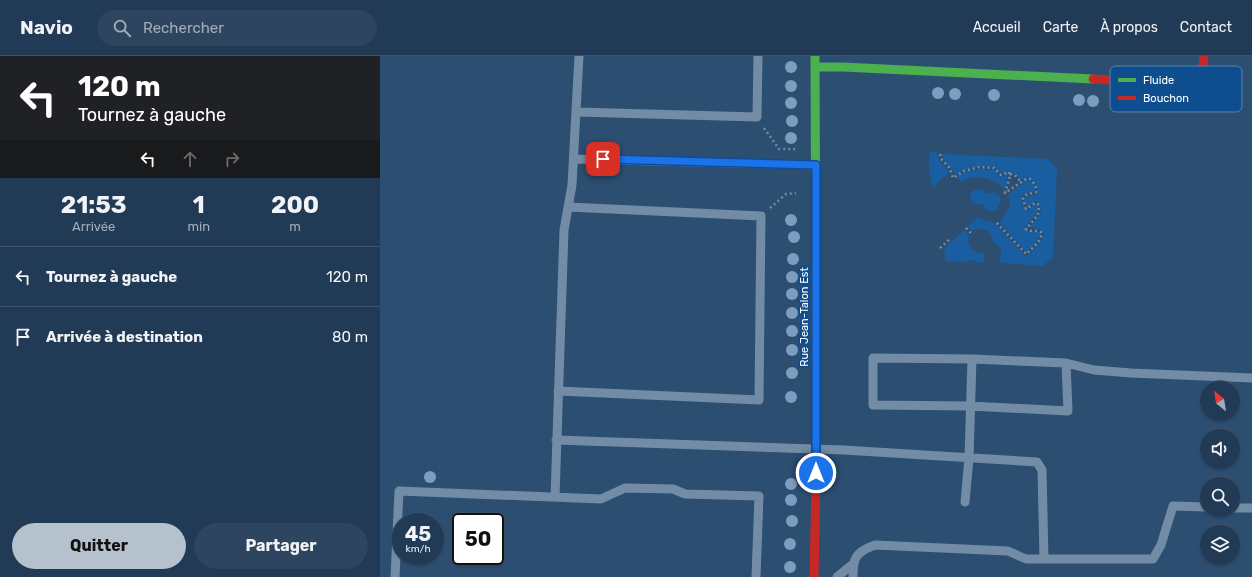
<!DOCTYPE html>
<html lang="fr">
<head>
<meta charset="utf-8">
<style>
	:root { --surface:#213a55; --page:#2d455f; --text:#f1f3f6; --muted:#a2adb9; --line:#3e546c; --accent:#b5c1cd }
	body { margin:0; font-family:Rubik,sans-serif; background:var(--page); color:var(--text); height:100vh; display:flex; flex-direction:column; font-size:15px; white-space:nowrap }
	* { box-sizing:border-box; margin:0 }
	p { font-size:13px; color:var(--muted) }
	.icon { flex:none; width:22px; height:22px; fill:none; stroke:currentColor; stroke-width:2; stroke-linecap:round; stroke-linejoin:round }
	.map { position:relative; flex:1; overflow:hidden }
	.sheet { display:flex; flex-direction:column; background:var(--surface); width:380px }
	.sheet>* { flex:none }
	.top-card { background:#202124; color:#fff; overflow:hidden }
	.needle { width:26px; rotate:330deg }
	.tools { position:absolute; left:820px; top:325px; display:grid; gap:8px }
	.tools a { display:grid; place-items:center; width:40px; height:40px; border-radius:50%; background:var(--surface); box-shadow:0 1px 3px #0004,0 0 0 1px var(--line); font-size:20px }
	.speed { position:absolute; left:12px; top:457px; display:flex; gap:8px; font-size:20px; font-weight:700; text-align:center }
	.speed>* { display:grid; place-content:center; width:52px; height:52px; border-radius:50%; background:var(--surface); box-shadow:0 1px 3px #0004,0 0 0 1px var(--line); line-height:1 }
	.speed small { font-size:10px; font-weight:400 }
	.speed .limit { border:2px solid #111; border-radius:6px; background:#fff; color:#111 }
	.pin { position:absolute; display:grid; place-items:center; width:34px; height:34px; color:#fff; margin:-17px; border-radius:8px; box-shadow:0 2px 6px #0006 }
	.me { position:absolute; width:44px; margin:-22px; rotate:0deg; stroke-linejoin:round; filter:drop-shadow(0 0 3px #0008) }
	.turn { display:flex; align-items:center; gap:14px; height:84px; padding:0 12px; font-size:18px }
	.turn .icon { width:52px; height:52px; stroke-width:2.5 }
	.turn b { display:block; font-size:28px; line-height:34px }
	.lanes { display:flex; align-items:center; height:38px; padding:0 12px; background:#0003; justify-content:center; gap:20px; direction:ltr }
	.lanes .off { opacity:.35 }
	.eta { display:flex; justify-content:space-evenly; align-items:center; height:68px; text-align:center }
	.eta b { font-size:24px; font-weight:700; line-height:28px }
	.action { display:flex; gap:8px; margin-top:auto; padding:8px 12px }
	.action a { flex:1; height:46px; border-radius:24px; background:var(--accent); color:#111; font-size:16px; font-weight:700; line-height:46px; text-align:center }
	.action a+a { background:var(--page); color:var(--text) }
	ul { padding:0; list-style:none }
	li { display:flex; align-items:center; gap:12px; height:60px; padding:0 12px; border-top:1px solid var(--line) }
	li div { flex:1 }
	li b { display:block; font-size:15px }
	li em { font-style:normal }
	header { display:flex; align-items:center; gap:24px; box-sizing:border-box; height:56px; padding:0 20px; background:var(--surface); border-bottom:1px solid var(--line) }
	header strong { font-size:19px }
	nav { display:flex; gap:22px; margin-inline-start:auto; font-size:14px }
	.search { width:280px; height:36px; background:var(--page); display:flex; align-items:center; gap:10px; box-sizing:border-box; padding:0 14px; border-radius:22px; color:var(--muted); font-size:15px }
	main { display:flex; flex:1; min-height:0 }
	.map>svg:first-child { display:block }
</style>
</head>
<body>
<header>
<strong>Navio</strong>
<div class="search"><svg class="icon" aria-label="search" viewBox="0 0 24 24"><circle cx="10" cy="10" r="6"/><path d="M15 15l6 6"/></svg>Rechercher</div>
<nav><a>Accueil</a><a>Carte</a><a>À propos</a><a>Contact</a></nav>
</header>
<main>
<section class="sheet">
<div class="top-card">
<div class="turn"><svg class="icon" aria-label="left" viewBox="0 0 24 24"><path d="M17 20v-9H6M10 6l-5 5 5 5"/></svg><div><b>120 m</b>Tournez à gauche</div></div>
<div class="lanes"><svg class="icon" aria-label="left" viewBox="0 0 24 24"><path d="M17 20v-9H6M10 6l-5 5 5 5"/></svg><svg class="icon off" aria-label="ahead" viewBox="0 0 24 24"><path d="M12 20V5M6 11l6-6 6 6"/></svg><svg class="icon off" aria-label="right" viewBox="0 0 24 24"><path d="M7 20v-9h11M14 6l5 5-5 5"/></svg></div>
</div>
<div class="eta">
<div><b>21:53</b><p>Arrivée</p></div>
<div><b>1</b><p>min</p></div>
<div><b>200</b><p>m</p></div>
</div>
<ul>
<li><svg class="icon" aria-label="left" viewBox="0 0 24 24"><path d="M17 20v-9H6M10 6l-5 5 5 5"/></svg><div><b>Tournez à gauche</b></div><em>120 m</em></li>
<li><svg class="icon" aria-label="arrive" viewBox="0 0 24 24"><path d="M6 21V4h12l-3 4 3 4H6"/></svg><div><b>Arrivée à destination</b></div><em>80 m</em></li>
</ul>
<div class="action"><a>Quitter</a><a>Partager</a></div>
</section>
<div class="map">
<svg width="872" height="521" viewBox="0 0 872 521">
	<rect width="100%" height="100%" fill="#2c4e71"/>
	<path fill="#195ea1" d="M553,95L557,97L560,106L566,111L569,118L562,122L553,132L550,124L551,121L549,116V98Z
		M562,98L668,103L677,113L673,201L663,210L620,207L621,193L617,188L613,187C613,175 603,170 593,175L588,170L598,161L608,166H613L646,201L661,186L664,178L660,173L649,171C657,164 666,155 657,145H655L648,151L644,145L646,141L654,139L657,137C659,127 651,119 642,124C638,119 633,119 629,115L622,117L614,111C610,111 605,110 601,110C594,110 581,114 576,119C572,112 563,106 562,98Z
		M600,113L615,114L619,120L621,121L628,117L625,134C612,121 596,118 580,126L577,121L586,115Z
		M646,124C652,125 655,130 655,135C648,137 640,137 642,146C643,150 644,152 647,155L656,148L658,153C656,162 648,165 645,172L648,175L659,176L661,178L655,188L646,196L619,166L624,161L623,160C630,154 631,147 628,139Z
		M598,133L603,134L606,138L614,136L619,140L621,145L617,154C610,156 605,154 602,148C594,150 588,145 591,136Z
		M584,174L589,180C586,190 593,198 604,197V207L597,206L594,203L587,206L565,205V197L563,194Z"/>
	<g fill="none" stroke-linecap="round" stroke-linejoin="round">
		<path stroke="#738ca5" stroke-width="2.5" stroke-dasharray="2 3" stroke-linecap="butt" d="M384,72L399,93H416
			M560,98L562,104L569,111L573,122L584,115L599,111L614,112L621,119L629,116L630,120L625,137L646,123H650C654,127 657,131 656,136L646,139L643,143L646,153L655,147L659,149L658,159L646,173C650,177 657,173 662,177C661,186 652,192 646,198L615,165
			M630,118L636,120L641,126
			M390,152L406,138L416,137
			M586,172L591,177
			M560,192L570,183"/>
		<path stroke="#738ca5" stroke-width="9" d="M197,56L377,61L378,0
			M194,103L436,109
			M592,303L493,302V349L590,350L688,355L686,307
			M178,335L379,344L381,160L188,151
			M176,384L464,394L657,406L662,414L664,503
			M175,441L184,174L192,129L199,0
			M585,446L589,402L592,303L686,307L714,314L751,317L872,322
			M853,452H872
			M15,521L19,435L221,443L245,432L293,433L305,438L379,440L376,521
			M457,521L473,508
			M473,521C473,501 476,496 495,489L628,495L646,503H773L781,489L793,450L827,451"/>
		<path stroke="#4caf50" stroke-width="9" d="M435,0L436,253
			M435,11H463L713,23"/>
		<path stroke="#c62828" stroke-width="9" d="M713,23L803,28C820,25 823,16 824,0
			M434,521L436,424V253"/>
	</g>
	<g fill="#7c9dbf">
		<circle cx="411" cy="11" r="6"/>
		<circle cx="411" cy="30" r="6"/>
		<circle cx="558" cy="37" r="6"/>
		<circle cx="575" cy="38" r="6"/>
		<circle cx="614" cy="39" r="6"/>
		<circle cx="699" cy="44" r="6"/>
		<circle cx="713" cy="45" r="6"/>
		<circle cx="411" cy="47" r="6"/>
		<circle cx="412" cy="65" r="6"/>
		<circle cx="411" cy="82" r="6"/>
		<circle cx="411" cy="164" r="6"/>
		<circle cx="414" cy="181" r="6"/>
		<circle cx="413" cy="203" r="6"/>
		<circle cx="412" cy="221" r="6"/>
		<circle cx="412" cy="238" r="6"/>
		<circle cx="412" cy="257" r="6"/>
		<circle cx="412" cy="275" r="6"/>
		<circle cx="412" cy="294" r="6"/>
		<circle cx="412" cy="317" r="6"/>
		<circle cx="411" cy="341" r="6"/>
		<circle cx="50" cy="421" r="6"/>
		<circle cx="411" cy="428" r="6"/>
		<circle cx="411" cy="444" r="6"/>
		<circle cx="412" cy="465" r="6"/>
		<circle cx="410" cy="488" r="6"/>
		<circle cx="410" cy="511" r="6"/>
	</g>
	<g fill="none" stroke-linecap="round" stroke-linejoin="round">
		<g stroke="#114b97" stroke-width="10">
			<path id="route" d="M223,103L436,109V417"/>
		</g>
		<use href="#route" stroke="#1a73e8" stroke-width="7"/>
	</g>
	<g text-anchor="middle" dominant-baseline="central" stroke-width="4" stroke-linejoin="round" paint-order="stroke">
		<g font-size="11" fill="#fff" stroke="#0f4e8e">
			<text transform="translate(424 261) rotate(-90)">Rue Jean-Talon Est</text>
		</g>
	</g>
	<rect x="730" y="10" width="132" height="46" rx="6" fill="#0f4e8e" stroke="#5783b0" stroke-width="1"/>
	<rect x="738" y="22" width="18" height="4" fill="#4caf50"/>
	<rect x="738" y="40" width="18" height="4" fill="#c62828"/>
	<g font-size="11" fill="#fff">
		<text x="763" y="28">Fluide</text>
		<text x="763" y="46">Bouchon</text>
	</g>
</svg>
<div class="tools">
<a><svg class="needle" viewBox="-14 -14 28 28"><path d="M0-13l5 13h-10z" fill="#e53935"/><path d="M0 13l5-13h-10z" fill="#a2adb9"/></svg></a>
<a><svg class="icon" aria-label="sound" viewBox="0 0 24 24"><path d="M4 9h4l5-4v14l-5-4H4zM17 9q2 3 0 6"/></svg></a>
<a><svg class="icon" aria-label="search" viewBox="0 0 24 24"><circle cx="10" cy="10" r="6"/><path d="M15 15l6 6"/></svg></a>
<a><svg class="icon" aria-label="layers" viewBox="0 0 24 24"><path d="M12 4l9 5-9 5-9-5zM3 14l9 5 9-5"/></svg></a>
</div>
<div class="speed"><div>45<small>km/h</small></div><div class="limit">50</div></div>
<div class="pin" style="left:223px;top:103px;background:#d93025"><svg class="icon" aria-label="arrive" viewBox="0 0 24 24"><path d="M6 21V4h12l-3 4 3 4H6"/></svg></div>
<svg class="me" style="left:436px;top:417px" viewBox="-20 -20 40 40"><circle r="17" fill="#1a73e8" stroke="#fff" stroke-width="3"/><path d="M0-11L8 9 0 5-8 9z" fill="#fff"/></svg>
</div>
</main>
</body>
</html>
